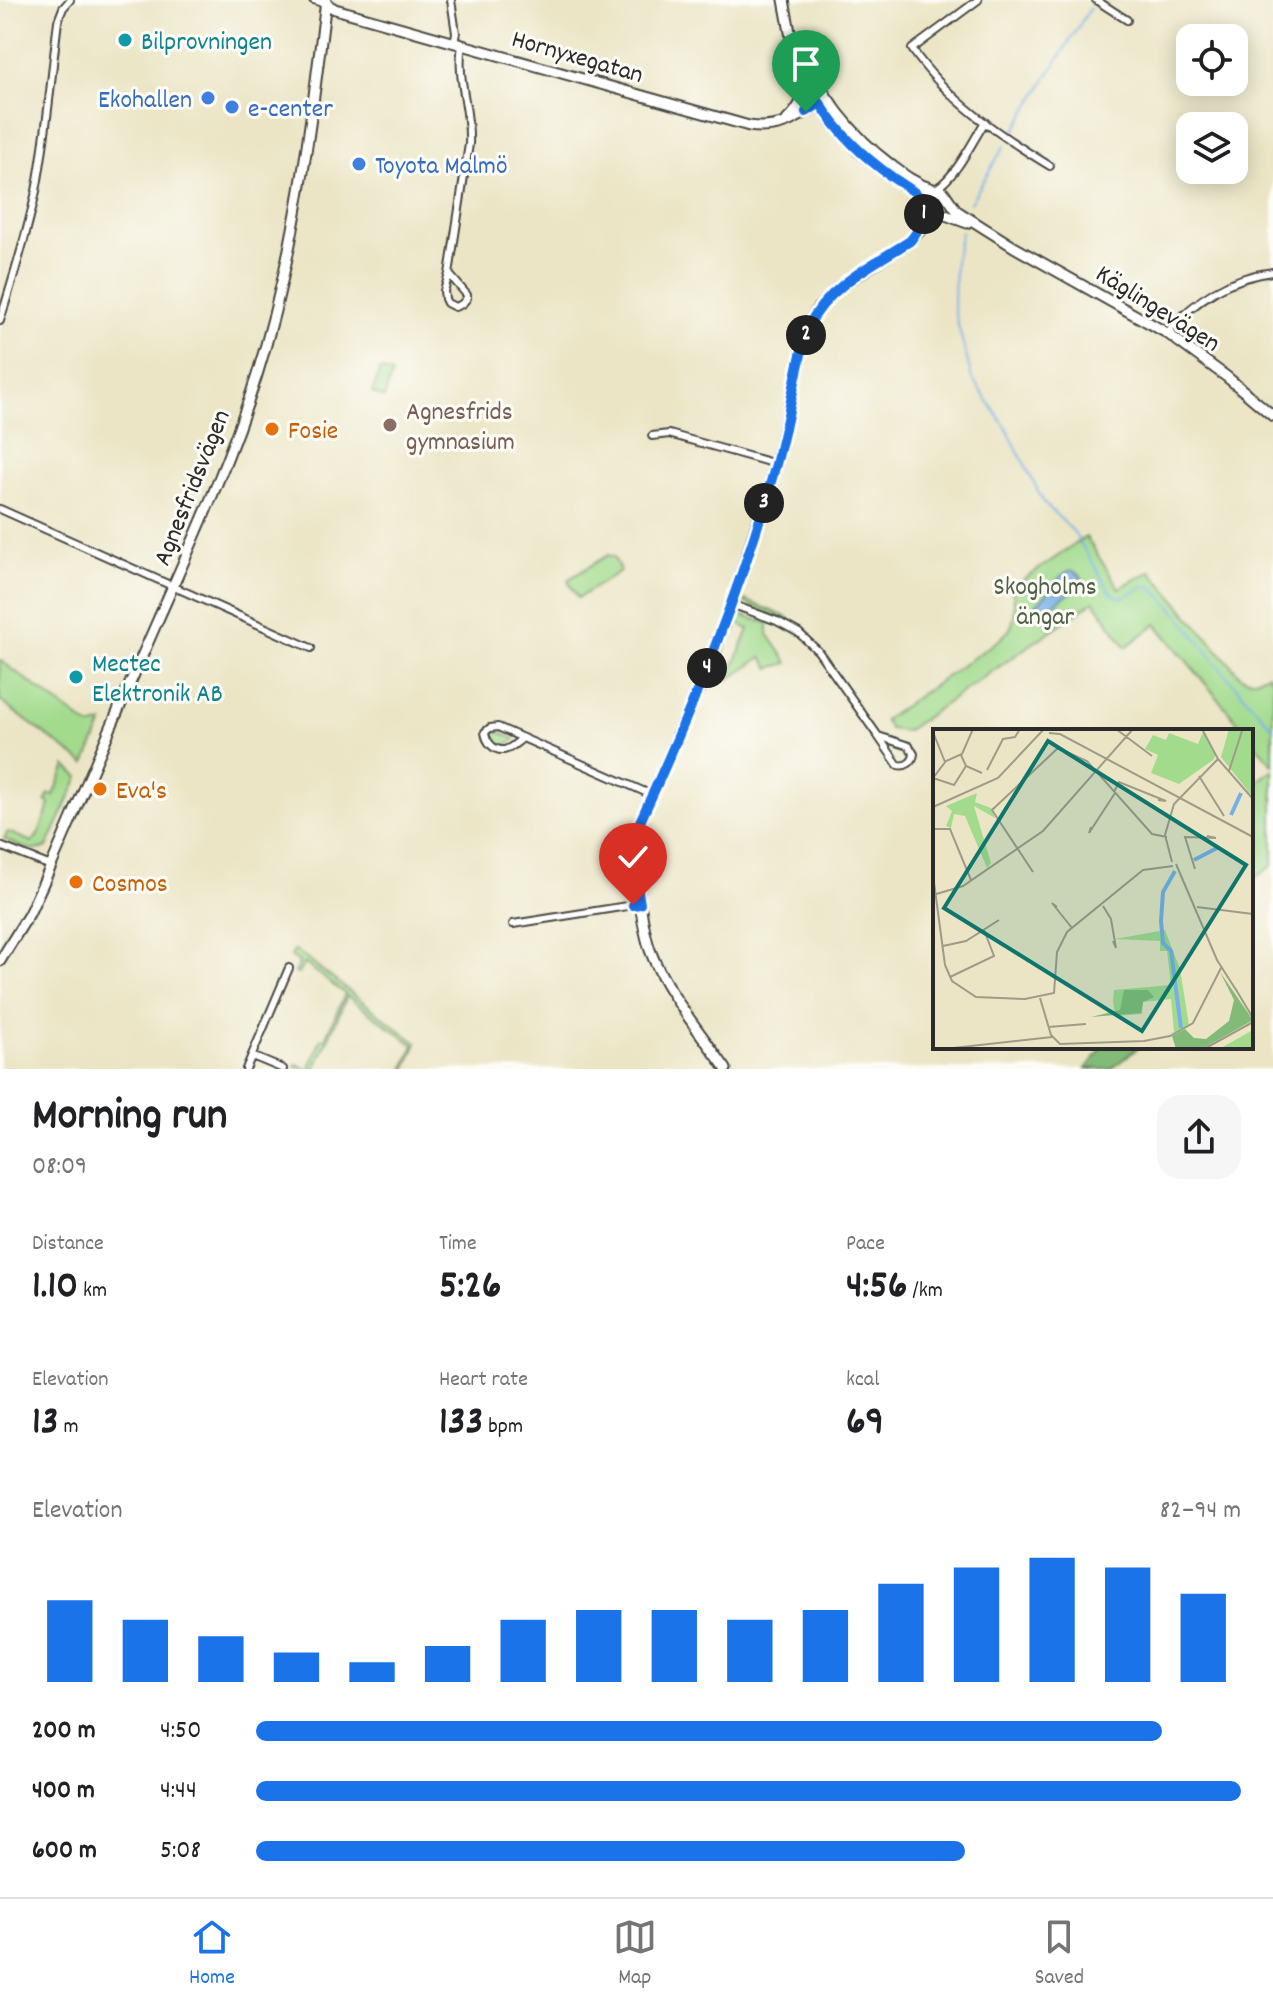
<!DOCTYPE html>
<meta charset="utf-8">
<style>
body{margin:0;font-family:Dekko,sans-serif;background:#f6f6f6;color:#202124;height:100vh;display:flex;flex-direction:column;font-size:30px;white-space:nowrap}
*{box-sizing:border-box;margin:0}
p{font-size:26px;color:#757577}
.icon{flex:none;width:44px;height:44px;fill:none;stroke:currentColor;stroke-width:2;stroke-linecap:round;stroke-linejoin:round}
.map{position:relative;height:1069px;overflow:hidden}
.side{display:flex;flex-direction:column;background:#fff;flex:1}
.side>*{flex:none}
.buttons{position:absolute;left:1176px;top:24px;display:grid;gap:16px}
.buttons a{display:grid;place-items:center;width:72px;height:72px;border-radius:16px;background:#fff;box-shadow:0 4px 20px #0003;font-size:40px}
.pin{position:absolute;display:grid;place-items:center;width:68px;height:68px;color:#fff;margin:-82px -34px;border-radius:50% 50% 50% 0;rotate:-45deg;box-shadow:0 0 8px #0007}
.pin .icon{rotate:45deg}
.km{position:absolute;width:40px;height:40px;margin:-20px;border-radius:50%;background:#222;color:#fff;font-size:22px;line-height:40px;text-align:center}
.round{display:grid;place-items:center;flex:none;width:84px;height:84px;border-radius:24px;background:#f6f6f6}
.headline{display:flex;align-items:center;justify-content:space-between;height:136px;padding:0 32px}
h1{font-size:44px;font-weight:800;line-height:60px}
.metrics{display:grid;grid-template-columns:repeat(3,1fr);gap:12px;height:136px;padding:8px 32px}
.metrics div{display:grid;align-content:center}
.metrics b{font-size:40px;font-weight:800}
.metrics small{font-size:22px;font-weight:400}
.metrics p{font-size:22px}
.chart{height:224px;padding:16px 32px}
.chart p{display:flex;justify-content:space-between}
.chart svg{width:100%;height:144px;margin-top:8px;stroke:#1a73e8;stroke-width:6}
ul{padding:0 32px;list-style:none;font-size:26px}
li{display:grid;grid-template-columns:128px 96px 1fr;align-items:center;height:60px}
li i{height:20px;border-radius:10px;background:#1a73e8}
.dock{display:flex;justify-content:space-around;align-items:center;height:112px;border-top:2px solid #e0e0e0;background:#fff;font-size:22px;color:#757577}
.dock a{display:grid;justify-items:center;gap:4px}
.dock .on{color:#1a73e8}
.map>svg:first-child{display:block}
.green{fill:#a3db8d;stroke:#67835c;stroke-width:2}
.forest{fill:#82bb78;stroke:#567352;stroke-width:2}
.water{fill:#76b0e7;stroke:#506e89;stroke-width:2}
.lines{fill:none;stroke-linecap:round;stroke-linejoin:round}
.stream{stroke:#76b0e7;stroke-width:2}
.street-casing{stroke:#484742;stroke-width:10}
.secondary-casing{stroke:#484742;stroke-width:13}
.street{stroke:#fff;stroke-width:6}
.secondary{stroke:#fff;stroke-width:9}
.route-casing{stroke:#fff;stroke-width:16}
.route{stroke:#1a73e8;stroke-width:10}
.culture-dot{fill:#0f9aa8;stroke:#fdfcf7;stroke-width:3}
.shop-dot{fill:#3f7fe0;stroke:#fdfcf7;stroke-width:3}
.education-dot{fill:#8d6e63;stroke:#fdfcf7;stroke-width:3}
.food-dot{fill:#e8710a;stroke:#fdfcf7;stroke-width:3}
.labels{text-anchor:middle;stroke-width:6;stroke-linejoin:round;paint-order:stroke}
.culture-label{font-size:26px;fill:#0d838f;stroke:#fdfcf7;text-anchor:start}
.street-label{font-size:26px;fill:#2b2b2b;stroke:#fdfcf7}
.shop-label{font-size:26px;fill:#366cbe;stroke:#fdfcf7;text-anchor:start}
.education-label{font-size:26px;fill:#785e54;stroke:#fdfcf7;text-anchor:start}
.food-label{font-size:26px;fill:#c56008;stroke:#fdfcf7;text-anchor:start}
.park-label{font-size:26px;fill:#4f6048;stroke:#fdfcf7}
.inset-river{fill:none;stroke:#76b0e7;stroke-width:4}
.inset-road{fill:none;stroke:#9e9b87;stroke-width:2}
.view{fill:#0f766e;fill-opacity:0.15;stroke:#0f766e;stroke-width:4}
.inset-edge{fill:none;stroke:#2b2b2b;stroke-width:4}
</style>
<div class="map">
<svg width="1273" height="1069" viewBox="0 0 1273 1069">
<rect width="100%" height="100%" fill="#fdfcf7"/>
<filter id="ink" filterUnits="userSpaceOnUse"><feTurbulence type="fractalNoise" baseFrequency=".0125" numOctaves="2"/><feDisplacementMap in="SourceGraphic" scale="16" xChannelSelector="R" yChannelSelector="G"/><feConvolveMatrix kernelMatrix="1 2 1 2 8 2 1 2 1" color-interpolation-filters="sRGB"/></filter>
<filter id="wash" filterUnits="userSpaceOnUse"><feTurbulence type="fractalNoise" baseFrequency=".006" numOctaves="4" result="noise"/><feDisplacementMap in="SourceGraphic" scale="32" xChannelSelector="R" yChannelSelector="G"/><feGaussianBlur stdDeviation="1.8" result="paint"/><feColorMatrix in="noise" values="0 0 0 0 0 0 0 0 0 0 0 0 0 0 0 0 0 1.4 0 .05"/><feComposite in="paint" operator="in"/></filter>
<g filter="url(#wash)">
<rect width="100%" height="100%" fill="#ebe5c5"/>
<path class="green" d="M380 370 392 374 384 398 372 393Z
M1086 537 1119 588 1151 571 1241 677C1251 681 1258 679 1268 674L1273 681V765L1251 739V731H1245L1156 624 1126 647 1094 601 906 731 890 729 884 720 997 641C1002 637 1008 633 1011 627 1016 617 1015 598 1011 588Z
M608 555 614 557 620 571 578 598 568 581 569 579Z
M745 600 786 617 812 635C801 633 792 624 782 619 769 613 756 610 744 602Z
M743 616 768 623V634L788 663 770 668 762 657 728 680 749 629 738 624 735 632 732 631 712 683 709 682 731 623 737 617Z
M0 660 90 727 103 723 85 764 0 701Z
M492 731H498L515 739 507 745H498L489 739Z
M66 766 79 777 47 847C32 855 18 845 4 839L8 832 32 842 38 835 50 804 46 801 49 794 54 795Z
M1273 770V865L1251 881V786Z
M295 950 417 1043 406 1069H404L414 1045 347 996 315 1069 295 1067 296 1064 305 1068H310L321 1039H325L345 994 304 963 298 974 295 973 299 962 291 956Z"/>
<path class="forest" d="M1103 1047H1139L1111 1069H1086Z"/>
<path class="water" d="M1071 570C1079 573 1084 577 1083 585L1062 598 1050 608 1039 607 1036 604C1050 595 1055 576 1071 570Z"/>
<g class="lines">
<path class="stream" d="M1014 131 1090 8
M970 203 1005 145
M961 232 955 261 954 310 972 378 1007 429 1044 503 1073 531 1109 590C1127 609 1131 586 1151 586L1178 614 1225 674 1273 728"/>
</g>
</g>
<g filter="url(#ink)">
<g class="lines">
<g class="street-casing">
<path id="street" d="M313 0 326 4
M451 0 456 33 454 43
M978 0 912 49C946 99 999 135 1050 166
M1096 0 1127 20
M937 188C957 175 972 142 985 122
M449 274 467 295V298L462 304 455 307 447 303 445 299 444 291 449 274 469 144C471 110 456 79 462 45
M0 321C13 278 27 235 36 191 47 134 51 77 58 21L63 8 70 0
M1167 333C1194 300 1230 277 1273 272
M652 436 669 434 776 464
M0 509 311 648
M731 604 777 621 799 633 818 651 878 736 909 746 914 754C913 762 906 767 898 765L878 736
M523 738C518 741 511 749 504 750 493 751 486 741 485 732L490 728 498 727 652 795
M0 846 51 866
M513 924 640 904
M252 1056 283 1069
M246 1069 289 968"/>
</g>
<g class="secondary-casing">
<path id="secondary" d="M784 0 793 48 807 80 827 115 858 151 894 179 918 194 923 200
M326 4 335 9 749 126C782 131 800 116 827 99
M797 44C819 91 848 133 890 164 904 175 916 184 933 189
M787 120C801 107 806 95 803 77
M940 213 967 223
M919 229 924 216 925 196 933 189 943 191 957 211 1014 247 1167 333 1227 377 1273 416
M0 961 29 914 51 866C86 785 121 703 157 622 193 541 230 460 257 375 295 254 311 126 326 0
M726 1069C701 1033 665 991 650 950 644 933 642 915 639 897 634 869 632 851 639 824L703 679 735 593 776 464 805 339 812 318 818 308 838 288 910 241 938 213"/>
</g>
<use href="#street" class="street"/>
<use href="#secondary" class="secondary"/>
</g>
</g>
<g class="lines" filter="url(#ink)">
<g class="route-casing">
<path id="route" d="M633 905 640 904C635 874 631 853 639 824 693 707 742 588 776 464 789 419 795 373 808 327 828 286 872 265 910 241 921 228 924 218 923 200 914 190 903 185 892 177 863 156 839 134 820 103L806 112"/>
</g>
<use href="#route" class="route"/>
</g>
<g class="culture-dot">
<circle cx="125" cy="40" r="8"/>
<circle cx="76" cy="677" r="8"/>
</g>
<g class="shop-dot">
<circle cx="208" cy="98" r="8"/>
<circle cx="232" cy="107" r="8"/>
<circle cx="359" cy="164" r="8"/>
</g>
<circle class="education-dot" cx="390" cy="425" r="8"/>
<g class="food-dot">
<circle cx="272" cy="429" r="8"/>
<circle cx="100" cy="789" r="8"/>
<circle cx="76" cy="882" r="8"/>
</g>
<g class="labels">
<g class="culture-label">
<text x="141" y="49">Bilprovningen</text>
<text x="92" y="671">Mectec<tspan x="92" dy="30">Elektronik AB</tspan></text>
</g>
<g class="street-label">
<text transform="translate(578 55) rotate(16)" y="9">Hornyxegatan</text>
<text transform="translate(1159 307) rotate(32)" y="9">Käglingevägen</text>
<text transform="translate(190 487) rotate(-68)" y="9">Agnesfridsvägen</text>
</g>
<g class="shop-label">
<text x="192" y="107" text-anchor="end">Ekohallen</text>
<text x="248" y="116">e-center</text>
<text x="375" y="173">Toyota Malmö</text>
</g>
<g class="education-label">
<text x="406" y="419">Agnesfrids<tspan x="406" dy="30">gymnasium</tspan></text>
</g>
<g class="food-label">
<text x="288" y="438">Fosie</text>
<text x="116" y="798">Eva's</text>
<text x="92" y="891">Cosmos</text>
</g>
<g class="park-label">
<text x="1045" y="594">Skogholms<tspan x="1045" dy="30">ängar</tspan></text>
</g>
</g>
<g transform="translate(933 729)">
<rect width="320" height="320" fill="#ebe5c5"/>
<path d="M296 0 320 2V68L288 28ZM270 3 283 26 280 31 246 55 218 44 225 26 212 20 220 6 233 11 236 4 265 15ZM44 64 42 73 58 79 62 89 41 77 58 134 54 139 32 87 21 85 18 99 13 97 19 82 13 77ZM232 201 247 240 256 296 243 303 231 306 241 303 238 270 210 273 209 285 182 287 180 271 181 261 238 256 234 222H227V212L182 210ZM320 301V320H286Z" fill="#a3db8d"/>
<path d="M287 243 320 291 269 320H243L239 307 252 300 261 309 273 310 296 292 301 271ZM191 261H215L221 268 210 273 208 284 158 288 187 281Z" fill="#82bb78"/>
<path class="inset-river" d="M298 86 308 64M261 131 284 119M242 142 230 163 228 192 230 214 238 222 248 299"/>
<path class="inset-road" d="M183 0 219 27M0 3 12 33M116 4 127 5 320 108M28 26 33 37 49 44M285 30 320 70M33 37 21 56 0 49 13 32 29 25 40 0M54 41 70 10 82 8 87 0M296 42 309 2M266 47 291 87M181 63 186 53 233 72 225 71M0 78 65 49 111 0M158 98 156 104 182 64M0 100H17L38 151M239 133 232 106 241 75 285 30 269 0M243 135 284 231 305 264M262 140 252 108 283 109 274 107M100 143 59 81 125 19 154 32 219 105 234 108M0 146 12 236 19 252 43 268 92 270 121 264 124 223 134 203 210 141 240 137M0 166 30 157 110 102 200 0M170 177 178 190 183 219 180 212M124 178 119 174 139 199M264 178 320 185M10 217 33 212 66 191M17 248 61 227 51 201M302 259 320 289M107 269 118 306 127 315 211 312 237 307 260 294 289 237M0 286V314M115 298 153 295M11 320 119 308M271 320 320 293"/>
<path class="view" d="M115 12 313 136 209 302 11 179Z"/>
<rect width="320" height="320" class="inset-edge"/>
</g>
</svg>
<div class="buttons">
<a><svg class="icon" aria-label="locate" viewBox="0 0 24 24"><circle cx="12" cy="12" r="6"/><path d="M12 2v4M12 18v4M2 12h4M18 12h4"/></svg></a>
<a><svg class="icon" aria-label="layers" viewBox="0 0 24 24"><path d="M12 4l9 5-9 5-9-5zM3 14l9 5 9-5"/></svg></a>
</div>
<div class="pin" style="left:806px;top:112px;background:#1e9e55"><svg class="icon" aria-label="arrive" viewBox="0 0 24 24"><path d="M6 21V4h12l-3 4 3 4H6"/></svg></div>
<div class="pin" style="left:633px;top:905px;background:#d93025"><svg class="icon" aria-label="check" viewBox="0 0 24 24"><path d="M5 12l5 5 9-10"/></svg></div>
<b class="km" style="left:924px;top:214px">1</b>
<b class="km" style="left:806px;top:335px">2</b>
<b class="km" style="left:764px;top:503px">3</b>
<b class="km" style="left:707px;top:668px">4</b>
</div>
<section class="side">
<div class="headline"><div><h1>Morning run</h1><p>08:09</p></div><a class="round"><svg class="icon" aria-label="share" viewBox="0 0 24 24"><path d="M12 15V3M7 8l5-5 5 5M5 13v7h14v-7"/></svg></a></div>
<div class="metrics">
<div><p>Distance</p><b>1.10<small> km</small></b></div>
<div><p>Time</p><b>5:26</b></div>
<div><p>Pace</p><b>4:56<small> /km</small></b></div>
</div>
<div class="metrics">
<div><p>Elevation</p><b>13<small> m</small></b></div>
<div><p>Heart rate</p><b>133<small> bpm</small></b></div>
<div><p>kcal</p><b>69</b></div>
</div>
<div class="chart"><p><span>Elevation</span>82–94 m</p>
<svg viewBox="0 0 160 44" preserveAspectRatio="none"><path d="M5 44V19M15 44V25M25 44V30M35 44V35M45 44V38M55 44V33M65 44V25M75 44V22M85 44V22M95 44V25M105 44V22M115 44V14M125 44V9M135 44V6M145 44V9M155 44V17"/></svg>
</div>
<ul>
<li><b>200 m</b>4:50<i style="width:92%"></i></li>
<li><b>400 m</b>4:44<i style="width:100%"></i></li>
<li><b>600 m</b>5:08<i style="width:72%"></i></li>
</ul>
</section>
<nav class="dock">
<a class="on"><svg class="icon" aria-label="home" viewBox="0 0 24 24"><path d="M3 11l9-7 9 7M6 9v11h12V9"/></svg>Home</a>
<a><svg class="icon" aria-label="map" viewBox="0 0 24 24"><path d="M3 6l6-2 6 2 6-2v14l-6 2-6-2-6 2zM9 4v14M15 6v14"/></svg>Map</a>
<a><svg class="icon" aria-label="saved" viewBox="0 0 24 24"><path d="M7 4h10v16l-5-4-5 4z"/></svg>Saved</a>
</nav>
